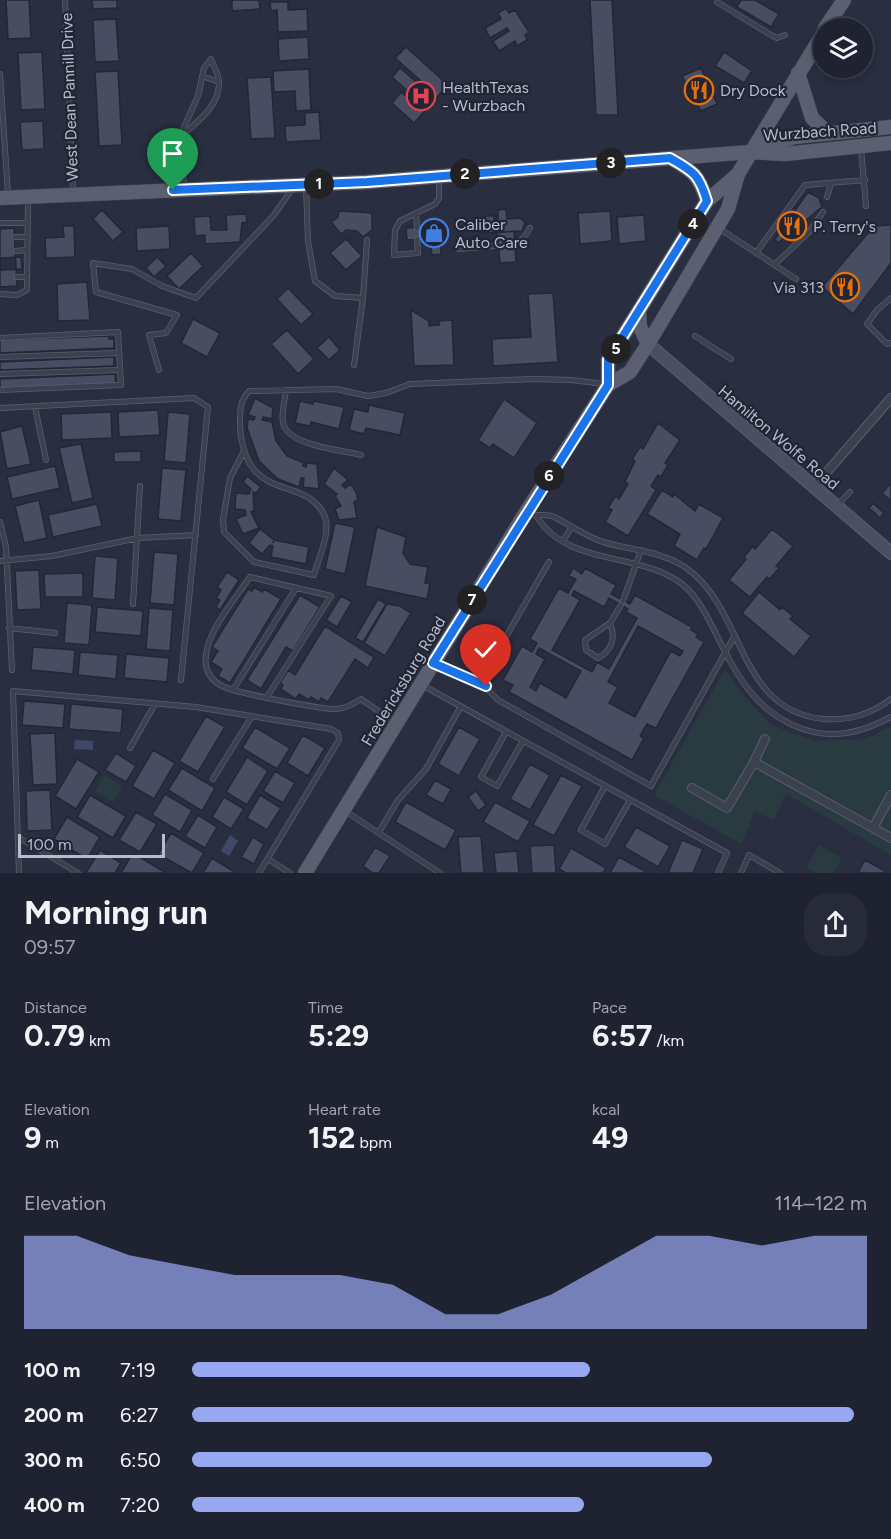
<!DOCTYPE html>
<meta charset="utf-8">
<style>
body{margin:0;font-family:Figtree,sans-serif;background:#272a38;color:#f1f3f6;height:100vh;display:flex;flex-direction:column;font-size:22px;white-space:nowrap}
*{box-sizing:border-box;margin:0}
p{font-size:20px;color:#a1a4ab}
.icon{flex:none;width:33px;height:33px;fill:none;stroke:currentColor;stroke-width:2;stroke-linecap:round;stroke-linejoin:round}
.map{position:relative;height:873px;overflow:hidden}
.drawer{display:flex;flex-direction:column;background:#1f2230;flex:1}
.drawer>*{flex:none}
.controls{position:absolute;left:813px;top:18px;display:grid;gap:12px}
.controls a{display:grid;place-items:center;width:60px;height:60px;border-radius:50%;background:#1f2230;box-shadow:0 3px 9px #0003,0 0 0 2px #3c3f4c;font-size:30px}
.scale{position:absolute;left:18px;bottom:15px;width:147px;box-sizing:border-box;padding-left:6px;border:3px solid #b9bcca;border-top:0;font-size:16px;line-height:21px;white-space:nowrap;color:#b9bcca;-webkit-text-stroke:4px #212535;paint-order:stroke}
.pin{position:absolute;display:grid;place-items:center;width:51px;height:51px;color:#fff;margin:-62px -26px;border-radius:50% 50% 50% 0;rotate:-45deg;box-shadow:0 0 6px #0007}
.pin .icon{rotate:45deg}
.km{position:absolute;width:30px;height:30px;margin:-15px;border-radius:50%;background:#222;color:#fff;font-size:16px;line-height:30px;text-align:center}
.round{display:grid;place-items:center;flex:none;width:63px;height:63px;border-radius:24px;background:#272a38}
.summary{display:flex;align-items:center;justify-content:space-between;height:102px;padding:0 24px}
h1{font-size:33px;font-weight:700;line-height:45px}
.stats{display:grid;grid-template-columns:repeat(3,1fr);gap:9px;height:102px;padding:6px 24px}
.stats div{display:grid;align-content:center}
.stats b{font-size:30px;font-weight:700}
.stats small{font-size:16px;font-weight:400}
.stats p{font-size:16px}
.chart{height:168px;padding:12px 24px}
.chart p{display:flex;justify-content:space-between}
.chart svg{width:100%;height:108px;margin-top:6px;fill:#98a8f0;opacity:.7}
ul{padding:0 24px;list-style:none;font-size:20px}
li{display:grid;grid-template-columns:96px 72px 1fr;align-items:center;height:45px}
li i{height:15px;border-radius:8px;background:#98a8f0}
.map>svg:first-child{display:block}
.green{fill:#2a3a41}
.water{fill:#404868}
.building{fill:#484d62;stroke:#232737;stroke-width:1.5;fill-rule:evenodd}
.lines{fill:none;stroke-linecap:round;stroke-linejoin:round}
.lane-casing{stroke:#5a5e6d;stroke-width:6}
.street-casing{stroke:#5a5e6d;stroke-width:10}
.secondary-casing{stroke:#5a5e6d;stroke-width:14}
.primary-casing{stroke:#464959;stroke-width:15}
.lane{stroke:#3c4150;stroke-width:4.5}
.street{stroke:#3c4150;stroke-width:8}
.secondary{stroke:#4b4f63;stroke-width:12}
.primary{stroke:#5b5f70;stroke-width:14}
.route-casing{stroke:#fff;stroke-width:12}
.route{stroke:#1a73e8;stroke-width:8}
.labels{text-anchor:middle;stroke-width:4.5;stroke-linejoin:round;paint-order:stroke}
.poi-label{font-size:16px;fill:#b9bcca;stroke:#212535;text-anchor:start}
.street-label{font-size:16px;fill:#b9bcca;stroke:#212535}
</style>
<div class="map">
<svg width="891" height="873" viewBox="0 0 891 873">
<rect width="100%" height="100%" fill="#292e40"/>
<path class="green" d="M725 669 745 697 773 726 815 741 866 739 891 726V855L786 794 774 820 755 812 741 844 654 795Z
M104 775 123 786 113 802 95 791Z
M819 845 842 858 834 873H815L806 868Z"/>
<path class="water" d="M75 740 93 741V750L74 749Z
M230 835 238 841 229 856 221 851Z"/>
<path class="building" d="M6 0H29L31 38 8 39Z
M92 0H117V8L93 9Z
M232 0H259L260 9 232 11Z
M590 0H612L618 115H596Z
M741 0H755L779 14 771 27 737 7Z
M270 2H288V10L307 9 308 31 278 32 277 10 271 11Z
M506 8 509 13 515 10 529 32 525 35 527 40 517 46 515 41 499 51 493 41 509 31 507 28 490 38 485 28 501 19 498 13Z
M116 19 119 61 95 62 93 20Z
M308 37 309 59 279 61 278 39Z
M406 47 448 85 414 123 392 103 401 92 417 106 420 102 392 77 400 68 429 93 431 90 395 58Z
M42 52 45 109 21 110 18 53Z
M724 52 752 71 744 83 715 66Z
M701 68 717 104 701 111 682 76Z
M309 69 311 110 296 111 295 91 274 92 273 71Z
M118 71 122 145 99 146 95 72Z
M271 77 275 138 251 139 247 78Z
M319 112 321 140 286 142 285 126 305 125V113Z
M43 121 44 149 22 150 20 122Z
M808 192 819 198 822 207 778 243 775 239Z
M506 209 507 219 520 218 525 222 522 231 486 233 485 216H494V220H498V210Z
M102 210 123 232 113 241 93 219Z
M339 211 372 213V230L363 237 357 231 346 230 341 234 331 222 338 217Z
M610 211 612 241 580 244 578 213Z
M246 214 247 222 242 223 240 242 205 244V235L195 236 194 217 210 216 211 230H227L226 215Z
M644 215 646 241 619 244 617 217Z
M891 225V263L853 314 822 287 874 226Z
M63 226H74L75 257 46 258 45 238 64 237Z
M169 226 170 249 137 251 136 228Z
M439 226 441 254 432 255 430 239 407 240 406 228Z
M14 228 17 286 0 287V229Z
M514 231 516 262 500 263 497 233Z
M346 239 362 256 346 270 330 253Z
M191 253 203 266 179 289 167 276Z
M21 257 22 269 0 270V258Z
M157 257 166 266 154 277 146 268Z
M87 282 90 320 58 321 57 284Z
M288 288 313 314 301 325 277 299Z
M553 293 558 362 493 366 492 339 531 337 528 294Z
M411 310 429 321V326L439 325V321L452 320 454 365 414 366Z
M193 319 220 333 207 357 181 343Z
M287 330 314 359 298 374 271 344Z
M109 336V339H114V348L0 353V340Z
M329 337 340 350 329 360 317 348Z
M114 357V366L0 370V362Z
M115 374 116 384 0 388V379Z
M255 398 273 408 272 419 263 417 262 420 272 422 276 441 287 456 304 463 303 466 306 467 307 463 317 464 319 489 303 487 304 478H301L299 487 278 479 259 461 247 428 248 419 254 420 255 417 248 415Z
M504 399 537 423 514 458 493 444 490 448 478 440Z
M300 401 313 404 314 401 344 407 339 429 311 422 310 426 295 423Z
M369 405 405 413 400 435 366 428 364 434 349 430 354 409 368 412Z
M158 410 160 435 119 437 118 412Z
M111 412 112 438 62 440 61 414Z
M168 412 190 414 186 463 164 461Z
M658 423 680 440 665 463 668 465 661 477 658 475 651 486 656 490 628 536 605 522 612 510 608 508 615 496 619 499 628 484 625 482 635 461 632 459 640 447 643 449Z
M22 426 31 464 7 469 0 432Z
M81 444 93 498 72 503 59 448Z
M141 451V462H114V452Z
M55 466 60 488 12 499 7 477Z
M162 468 186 470 181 521 158 519Z
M334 468 348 480 342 485 345 488 351 484 356 492 358 500 354 502 357 518 339 520 335 509 341 506 335 496 337 494 324 484Z
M247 476 261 487 256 493 253 492 254 511 251 512 259 528 243 534 236 519 246 515 245 510 235 509 236 493 249 494 251 489 243 482Z
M890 484 891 485V501L882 493Z
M662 490 673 497 674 494 695 511 699 504 723 518 706 549 704 548 697 560 674 546 680 534 647 514Z
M39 500 47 538 24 543 15 506Z
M873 503 884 513 880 518 869 508Z
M97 504 102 526 53 537 48 515Z
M335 523 355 527 345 574 325 569Z
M377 527 406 537 403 553 410 564 428 567 425 583 430 584 427 599 365 586Z
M260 529 274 540 273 543 274 540 309 547 306 564 271 557 273 546 270 545 262 554 249 543Z
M772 529 793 546 776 566 779 568 770 579 767 577 750 597 729 580 746 559 744 557 753 546 755 549Z
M154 552 178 554 174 605 150 603Z
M95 556 118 558 115 600 92 598Z
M573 568 582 574 585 568 616 585 611 594 630 604 635 595 692 627 691 630 698 634 696 637 704 642 656 728 647 724 640 736 644 738 632 760 509 692 513 685 503 680 522 646 532 652 537 643 530 639 559 588 568 593 576 579 569 576ZM574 591 604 607 609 598 628 609 626 612 637 618 609 669 597 662 592 672 552 650 580 600 572 595ZM638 626 683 651 680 656 671 651 635 717 609 703 618 687 608 682ZM539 648 581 671 566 698 540 683 536 691 530 687 545 659 536 654Z
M39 570 41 609 17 610 15 571Z
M227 572 239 580 220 610 216 607 220 600 216 598 221 590 217 587Z
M83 573V597H45L44 574Z
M254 587 262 592 264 589 281 599 230 683 218 676 222 669 211 662 218 651 212 647 248 589 252 591Z
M759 592 780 610 782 607 793 616 790 619 811 636 794 657 742 613Z
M300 595 320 607 293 651 286 647 261 689 247 680Z
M341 596 352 602 337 627 326 620Z
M378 599 386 604 363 642 355 638Z
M67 603 92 605 89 645 64 643Z
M387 604 400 606 411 613 385 656 364 643Z
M97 607 143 611 141 636 95 632Z
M149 608 173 610 170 651 146 649Z
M325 626 374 657 368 668 355 659 328 702 321 698 319 702 311 697 309 700 299 694 296 699 281 689 283 685 280 683 288 670 295 675Z
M33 647 75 650 73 674 31 670Z
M80 652 118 655 116 679 78 675Z
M126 654 169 658 167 682 124 678Z
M24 701 65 704 63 728 22 725Z
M71 704 123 709 121 733 69 729Z
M206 716 225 727 198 772 179 761Z
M255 727 290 748 277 769 242 748Z
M459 727 480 739 459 776 438 764Z
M55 733 57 784 33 785 30 734Z
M303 735 325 748 308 776 287 763Z
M153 750 175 763 154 799 132 786Z
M116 753 136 766 126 782 105 770Z
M247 757 268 771 247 805 226 792Z
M77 759 99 772 76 809 55 796Z
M530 764 550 775 530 810 510 799Z
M182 768 215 788 202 811 168 790Z
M275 771 295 783 283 803 263 791Z
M561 775 582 786 554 836 533 825Z
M435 780 451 789 443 804 426 795Z
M50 790 52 830 27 831 26 791Z
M476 791 486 805 478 811 468 797Z
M165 794 192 810 180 832 152 815Z
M90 795 126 816 113 838 77 817Z
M260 795 281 808 267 830 247 818Z
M224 797 244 809 231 829 212 817Z
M406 802 456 830 445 850 395 822Z
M495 802 530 821 518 842 483 822Z
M136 812 157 824 140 852 119 840Z
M198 815 217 827 205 848 185 836Z
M67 817 100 837 87 859 54 839Z
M636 827 670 846 658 867 624 847Z
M171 833 204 853 192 873 158 854Z
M481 836 484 873H461L458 837Z
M253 837 264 844 254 864 241 857Z
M682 840 703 849 693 873H668Z
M554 845 556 873H532L530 846Z
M375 847 390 856 379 873H373L363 866Z
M571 848 606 868 603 873H566L559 869Z
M100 850 121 863 115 873H86Z
M517 851 519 873H496L494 853Z
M133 853 166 873H121Z
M619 857 648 873H610Z
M212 858 236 873H203Z
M865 860 885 871 884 873H858Z"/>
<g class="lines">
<g class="lane-casing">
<path id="lane" d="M65 0 73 192
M717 2 771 35 777 38 785 35
M0 74 8 194
M202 76 219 82
M184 134C199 120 220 105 219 82 219 75 213 65 211 59
M177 146 182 156 184 189
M861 149 866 206
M306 187 308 241 315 281 335 296 363 298 354 365
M173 188 171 156 198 96 204 68 211 59
M827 197 831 183
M416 214 417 228
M0 223H26
M720 229 796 279
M15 237H26
M417 239 418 253 394 255 395 230 400 221 435 204 439 198V179
M459 249 516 244 525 236 530 228
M16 251 26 250
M756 253 805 185 865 180
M774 265 809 232 823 212
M17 277H27
M0 294 17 295 27 290 28 199
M363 298 367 240
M891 298 877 310 867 324 887 344 891 343
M695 336 731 359
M0 338 118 332 121 385 0 390
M0 357 119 353
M159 370 149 335 166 333 177 315 96 292 93 263 132 269 162 286 196 298 274 215 292 189
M0 374 120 370
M286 390C285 400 281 413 283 423 288 446 342 450 361 455
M35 407 46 460
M0 408 194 398 208 407 181 680
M243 453 230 478 223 520 224 532 254 562 314 575C318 559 331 533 325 517 307 473 245 507 240 426 240 413 239 402 249 391L336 389 368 396 386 393 410 384 533 379 572 380 604 384
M837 505 850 492
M528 513C537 517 547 513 554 517 571 525 585 536 603 542 630 550 661 551 685 567 746 609 736 710 823 719 849 721 870 715 891 699
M537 517C568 566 635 552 678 581 694 592 702 607 711 624 733 667 751 710 800 728 832 740 861 733 891 717
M0 522 6 547 12 670
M563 541 571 528
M0 561 52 556 138 538 196 535
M623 601 641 550
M133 604 140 486
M610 623C616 637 612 651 598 658L586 650 585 640 610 623 621 605
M9 628 55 633
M434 663 459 676 480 682 498 700 651 786 735 635
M480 682 549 562
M422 685 727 853 718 873
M233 690 296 588
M267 697 331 596 250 577C235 599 201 638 206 666 208 675 214 682 222 686 235 693 320 709 335 709 345 709 353 704 361 699L394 722
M506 732 481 777 497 786 523 741
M130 748 155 704
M213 779 252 716
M605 786 581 830 605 844 630 800
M345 811 440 873
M379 832 398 800 426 769 461 706
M18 837 78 873
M268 859 290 873
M19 873 13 691 196 707 331 729 338 733 339 740 259 873
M741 873 749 855 780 873"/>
</g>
<g class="street-casing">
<path id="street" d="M813 488 891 398
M754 762 765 739
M692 788 727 808 754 762 873 828
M891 795 873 828 891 838"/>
</g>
<g class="secondary-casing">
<path id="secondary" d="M648 344 891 553"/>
</g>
<g class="primary-casing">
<path id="primary" d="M825 28 844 0
M798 73 812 118 828 133
M758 149 794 137 891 127
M670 158C693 171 699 175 707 201
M0 198 367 182 750 152 785 154 891 143
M639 311 640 327 648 344
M608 385V360L707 201 738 174
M305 873 526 512 608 385 630 372 648 344 728 209 738 174 824 32"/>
</g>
<use href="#lane" class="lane"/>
<use href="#street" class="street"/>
<use href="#secondary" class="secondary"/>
<use href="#primary" class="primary"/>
</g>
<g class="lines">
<g class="route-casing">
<path id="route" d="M173 190 367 182 670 158C693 171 699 174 707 201L608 360V385L433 663 486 686"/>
</g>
<use href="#route" class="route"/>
</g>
<defs>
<g id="restaurant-ring" transform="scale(1.5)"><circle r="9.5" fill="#212535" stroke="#e8710a" stroke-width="1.5"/><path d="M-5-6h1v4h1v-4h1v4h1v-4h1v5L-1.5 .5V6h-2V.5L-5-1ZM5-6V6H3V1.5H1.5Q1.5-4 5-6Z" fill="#e8710a"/></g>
<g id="hospital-ring" transform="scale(1.5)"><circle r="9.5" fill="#212535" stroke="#e0444e" stroke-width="1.5"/><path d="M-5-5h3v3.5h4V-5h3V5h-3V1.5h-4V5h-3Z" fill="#e0444e"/></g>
<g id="shop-ring" transform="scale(1.5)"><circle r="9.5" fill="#212535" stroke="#3f7fe0" stroke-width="1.5"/><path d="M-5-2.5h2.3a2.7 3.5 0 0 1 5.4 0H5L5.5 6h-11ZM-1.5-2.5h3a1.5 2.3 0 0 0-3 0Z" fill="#3f7fe0"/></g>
</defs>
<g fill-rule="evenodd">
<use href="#restaurant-ring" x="699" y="90"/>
<use href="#hospital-ring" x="421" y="96"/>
<use href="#restaurant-ring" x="792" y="226"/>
<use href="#shop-ring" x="434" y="233"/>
<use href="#restaurant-ring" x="845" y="287"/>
</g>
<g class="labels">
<g class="poi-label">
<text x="442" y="93">HealthTexas<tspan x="442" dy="18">- Wurzbach</tspan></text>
<text x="720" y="96">Dry Dock</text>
<text x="455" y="230">Caliber<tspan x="455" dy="18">Auto Care</tspan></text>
<text x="813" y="232">P. Terry's</text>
<text x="824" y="293" text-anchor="end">Via 313</text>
</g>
<g class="street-label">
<text transform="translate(69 97) rotate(-92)" y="6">West Dean Pannill Drive</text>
<text transform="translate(820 131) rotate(-4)" y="6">Wurzbach Road</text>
<text transform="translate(779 437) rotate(40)" y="6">Hamilton Wolfe Road</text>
<text transform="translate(403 681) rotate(-59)" y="6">Fredericksburg Road</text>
</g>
</g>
</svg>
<div class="controls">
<a><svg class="icon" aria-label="layers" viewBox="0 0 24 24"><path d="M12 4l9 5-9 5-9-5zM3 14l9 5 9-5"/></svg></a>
</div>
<div class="scale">100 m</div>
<div class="pin" style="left:173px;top:190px;background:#1e9e55"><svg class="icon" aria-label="arrive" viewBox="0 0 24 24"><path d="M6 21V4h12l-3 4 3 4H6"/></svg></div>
<div class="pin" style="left:486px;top:686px;background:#d93025"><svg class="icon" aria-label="check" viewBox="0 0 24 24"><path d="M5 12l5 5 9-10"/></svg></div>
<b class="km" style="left:319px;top:184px">1</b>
<b class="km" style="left:465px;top:174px">2</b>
<b class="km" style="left:611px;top:163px">3</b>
<b class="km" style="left:693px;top:224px">4</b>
<b class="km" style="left:616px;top:349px">5</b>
<b class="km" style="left:549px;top:476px">6</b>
<b class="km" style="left:472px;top:600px">7</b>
</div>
<section class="drawer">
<div class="summary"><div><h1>Morning run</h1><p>09:57</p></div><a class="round"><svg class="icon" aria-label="share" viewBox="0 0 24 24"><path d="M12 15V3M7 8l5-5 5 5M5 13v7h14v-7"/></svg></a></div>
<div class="stats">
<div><p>Distance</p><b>0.79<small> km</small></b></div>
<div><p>Time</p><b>5:29</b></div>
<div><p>Pace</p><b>6:57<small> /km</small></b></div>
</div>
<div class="stats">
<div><p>Elevation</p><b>9<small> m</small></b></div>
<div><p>Heart rate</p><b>152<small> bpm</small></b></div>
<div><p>kcal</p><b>49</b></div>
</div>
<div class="chart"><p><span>Elevation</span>114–122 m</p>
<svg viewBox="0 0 160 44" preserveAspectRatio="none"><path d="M0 44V6L10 6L20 14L30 18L40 22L50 22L60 22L70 26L80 38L90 38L100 30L110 18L120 6L130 6L140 10L150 6L160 6V44z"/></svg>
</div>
<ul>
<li><b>100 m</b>7:19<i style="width:59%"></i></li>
<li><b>200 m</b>6:27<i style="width:98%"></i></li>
<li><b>300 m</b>6:50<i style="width:77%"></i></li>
<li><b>400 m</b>7:20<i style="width:58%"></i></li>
</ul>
</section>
